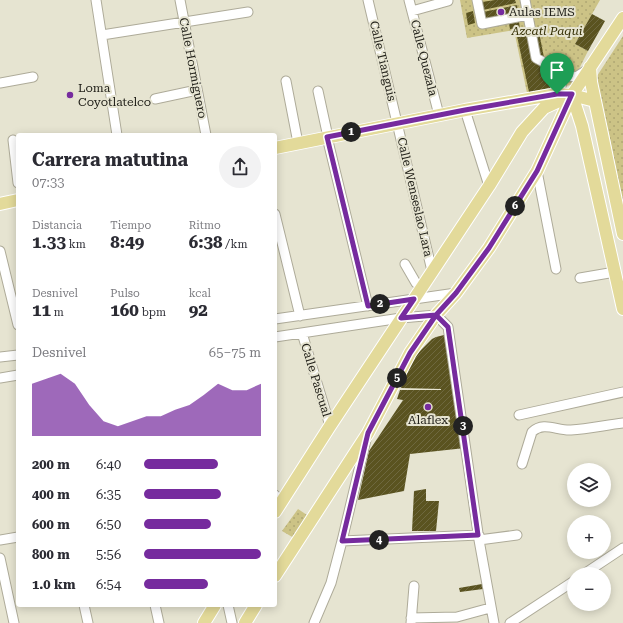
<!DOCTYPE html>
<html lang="es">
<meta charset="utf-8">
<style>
body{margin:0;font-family:"Roboto Serif",serif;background:#f2f2f3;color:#2b2b33;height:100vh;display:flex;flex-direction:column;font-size:15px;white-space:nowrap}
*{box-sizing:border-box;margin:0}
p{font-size:13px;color:#7c7c81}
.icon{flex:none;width:22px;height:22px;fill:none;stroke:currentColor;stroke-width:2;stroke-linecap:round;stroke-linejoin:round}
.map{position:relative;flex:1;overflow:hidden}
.details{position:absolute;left:16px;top:133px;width:261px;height:474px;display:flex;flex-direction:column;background:#fff;border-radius:4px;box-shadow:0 2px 10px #0003}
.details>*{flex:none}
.tools{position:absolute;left:567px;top:463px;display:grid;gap:8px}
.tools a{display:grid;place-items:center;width:44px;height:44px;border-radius:50%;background:#fff;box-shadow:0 2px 10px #0003;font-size:20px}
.pin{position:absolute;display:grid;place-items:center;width:34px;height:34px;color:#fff;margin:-41px -17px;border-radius:50% 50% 50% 0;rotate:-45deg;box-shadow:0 0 4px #0007}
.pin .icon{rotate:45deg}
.km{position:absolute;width:20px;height:20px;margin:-10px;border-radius:50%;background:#222;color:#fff;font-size:11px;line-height:20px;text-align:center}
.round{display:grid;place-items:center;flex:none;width:42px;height:42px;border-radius:21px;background:#f2f2f3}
.summary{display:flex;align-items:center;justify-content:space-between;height:68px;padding:0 16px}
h1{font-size:18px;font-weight:700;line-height:30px}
.metrics{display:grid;grid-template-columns:repeat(3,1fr);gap:6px;height:68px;padding:4px 16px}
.metrics div{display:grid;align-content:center}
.metrics b{font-size:17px;font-weight:700}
.metrics small{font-size:11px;font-weight:400}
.metrics p{font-size:11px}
.chart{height:112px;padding:8px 16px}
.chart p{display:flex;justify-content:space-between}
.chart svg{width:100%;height:72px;margin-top:4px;fill:#762b9e;opacity:.7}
ul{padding:0 16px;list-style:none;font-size:13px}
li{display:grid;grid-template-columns:64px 48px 1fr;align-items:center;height:30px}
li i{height:10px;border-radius:5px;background:#762b9e}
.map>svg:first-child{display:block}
.park{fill:url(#park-dots)}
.building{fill:url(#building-hatch)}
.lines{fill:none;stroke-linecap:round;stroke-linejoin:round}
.minor-casing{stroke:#aeab99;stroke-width:11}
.major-casing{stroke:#fff;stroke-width:14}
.minor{stroke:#fff;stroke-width:9}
.major{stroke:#e3da9a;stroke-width:12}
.route-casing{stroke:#fff;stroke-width:8}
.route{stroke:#762b9e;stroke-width:5}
.poi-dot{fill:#762b9e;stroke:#e6e4d1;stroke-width:1.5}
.labels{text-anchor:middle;stroke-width:4;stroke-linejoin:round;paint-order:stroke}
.poi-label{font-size:12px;fill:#23221b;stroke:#e6e4d1;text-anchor:start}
.park-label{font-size:12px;font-style:italic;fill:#363005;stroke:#e6e4d1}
.street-label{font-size:12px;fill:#23221b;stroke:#e6e4d1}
</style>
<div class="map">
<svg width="623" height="623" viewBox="0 0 623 623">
<defs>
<pattern id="park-dots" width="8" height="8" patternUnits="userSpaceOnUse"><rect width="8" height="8" fill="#ccc386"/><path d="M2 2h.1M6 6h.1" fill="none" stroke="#afa773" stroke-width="1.8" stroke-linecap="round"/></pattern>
<pattern id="building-hatch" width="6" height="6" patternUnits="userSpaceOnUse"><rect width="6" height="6" fill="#5a5320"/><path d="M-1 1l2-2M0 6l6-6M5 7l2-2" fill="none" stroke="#6e683f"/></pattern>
</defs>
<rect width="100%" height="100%" fill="#e6e4d1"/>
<path class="park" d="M460 0H600L575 44 588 51 571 85 527 93 514 30 467 38Z
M623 36V206L609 134 597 88V76Z
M298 509 310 517 294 538 282 531Z"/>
<path class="building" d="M495 0H515L516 3 483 10 482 2Z
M517 5 518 13 485 19 483 12Z
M473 11 475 23 468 25 466 13Z
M592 14 605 21 588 51 575 44Z
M519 22 521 36 539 32 550 88 529 92 517 36 515 29H510L509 24Z
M448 334 465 448 410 454 404 491 358 500 369 451 403 400 397 399 400 390H441V389L401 388 413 358 432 339 436 337Z
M426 489V501H439L436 531H412L414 491Z
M482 584 483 589 460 592 459 588Z"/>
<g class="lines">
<g class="minor-casing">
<path id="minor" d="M96 0 117 135
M180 0 206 135
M368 0 432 271
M409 0 439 115
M477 0 482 24 528 15
M525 0 536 58 569 76 576 77 587 70
M412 11 448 1
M102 35 248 12
M549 71C560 77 566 83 557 94
M286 81 298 143
M0 83 33 77
M318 91 328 137
M155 99 197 90
M465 110 489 186
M327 137 368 306
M13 140 18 183
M537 171 556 269
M275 214 300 316
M0 251 18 325
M405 264 416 283 422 287
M580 278 615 272
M275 319 456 293
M302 333 330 426
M275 337 401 318 436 315 448 327 479 540 494 623
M0 357 18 355
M0 378 18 375
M519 415 623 392
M522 464 532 432C544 421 557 431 571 430 588 429 606 425 623 423
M275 495 281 503
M0 540 18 537
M479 540 517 535
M342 541 479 535
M0 558 14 623
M584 574 623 548
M84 605 88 623
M155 605 159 623
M228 605 232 623
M411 618 457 617 490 608
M314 623 331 583 342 541 366 440
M411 623 414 586
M510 623 574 581"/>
</g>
<g class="major-casing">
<path id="major" d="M590 67 591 82 623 234
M572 95 582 126 623 309
M275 148 465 110 557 94 572 95 595 101
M0 204 18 200
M275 512 330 426 489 186 522 132 544 108 572 95
M275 576 368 433 410 353 436 315 456 293 489 248 537 171 572 95 623 18
M204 623 215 605
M245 623 256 605"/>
</g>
<use href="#minor" class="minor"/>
<use href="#major" class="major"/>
</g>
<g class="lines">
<g class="route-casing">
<path id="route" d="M557 94 465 110 327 137 368 306 414 299 401 318 436 315 448 327 478 535 342 541 368 433 410 353 436 315 456 293 489 248 537 171 572 94H557"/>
</g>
<use href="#route" class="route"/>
</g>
<g class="poi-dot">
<circle cx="501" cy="12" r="4"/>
<circle cx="70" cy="95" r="4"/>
<circle cx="428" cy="407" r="4"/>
</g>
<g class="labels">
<g class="poi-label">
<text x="509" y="16">Aulas IEMS</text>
<text x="78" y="92">Loma<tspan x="78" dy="14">Coyotlatelco</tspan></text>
<text x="428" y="424" text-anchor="middle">Alaflex</text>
</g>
<g class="park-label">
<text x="547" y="35">Azcatl Paqui</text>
</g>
<g class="street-label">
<text transform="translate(424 58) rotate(76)" y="4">Calle Quezala</text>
<text transform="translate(383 61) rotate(77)" y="4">Calle Tianguis</text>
<text transform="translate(193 68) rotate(79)" y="4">Calle Hormiguero</text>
<text transform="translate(415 197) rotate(77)" y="4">Calle Wenseslao Lara</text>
<text transform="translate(316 380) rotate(73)" y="4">Calle Pascual</text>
</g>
</g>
</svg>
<div class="tools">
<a><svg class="icon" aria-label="layers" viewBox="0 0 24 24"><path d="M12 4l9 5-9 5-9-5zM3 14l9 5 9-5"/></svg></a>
<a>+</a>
<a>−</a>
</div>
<div class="pin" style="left:557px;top:94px;background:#1e9e55"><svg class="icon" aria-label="arrive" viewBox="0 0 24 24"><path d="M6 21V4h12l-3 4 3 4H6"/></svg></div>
<b class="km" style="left:351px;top:132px">1</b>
<b class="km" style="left:380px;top:304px">2</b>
<b class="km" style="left:463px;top:426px">3</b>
<b class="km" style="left:379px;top:540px">4</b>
<b class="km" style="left:397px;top:378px">5</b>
<b class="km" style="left:515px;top:206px">6</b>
<section class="details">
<div class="summary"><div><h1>Carrera matutina</h1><p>07:33</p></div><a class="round"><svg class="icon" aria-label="share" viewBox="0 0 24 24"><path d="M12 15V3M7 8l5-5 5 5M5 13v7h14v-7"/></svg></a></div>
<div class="metrics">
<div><p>Distancia</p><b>1.33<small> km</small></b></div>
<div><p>Tiempo</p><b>8:49</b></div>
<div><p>Ritmo</p><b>6:38<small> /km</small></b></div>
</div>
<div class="metrics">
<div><p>Desnivel</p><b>11<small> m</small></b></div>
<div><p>Pulso</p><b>160<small> bpm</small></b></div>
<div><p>kcal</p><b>92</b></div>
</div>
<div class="chart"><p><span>Desnivel</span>65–75 m</p>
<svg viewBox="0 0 160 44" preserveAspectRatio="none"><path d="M0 44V12L10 9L20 6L30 12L40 25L50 35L60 38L70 35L80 32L90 32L100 28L110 25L120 19L130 12L140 16L150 16L160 12V44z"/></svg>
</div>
<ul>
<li><b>200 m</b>6:40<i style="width:63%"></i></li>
<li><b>400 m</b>6:35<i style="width:66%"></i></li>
<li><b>600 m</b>6:50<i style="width:57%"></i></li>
<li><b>800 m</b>5:56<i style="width:100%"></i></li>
<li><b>1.0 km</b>6:54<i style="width:55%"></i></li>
</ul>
</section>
</div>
